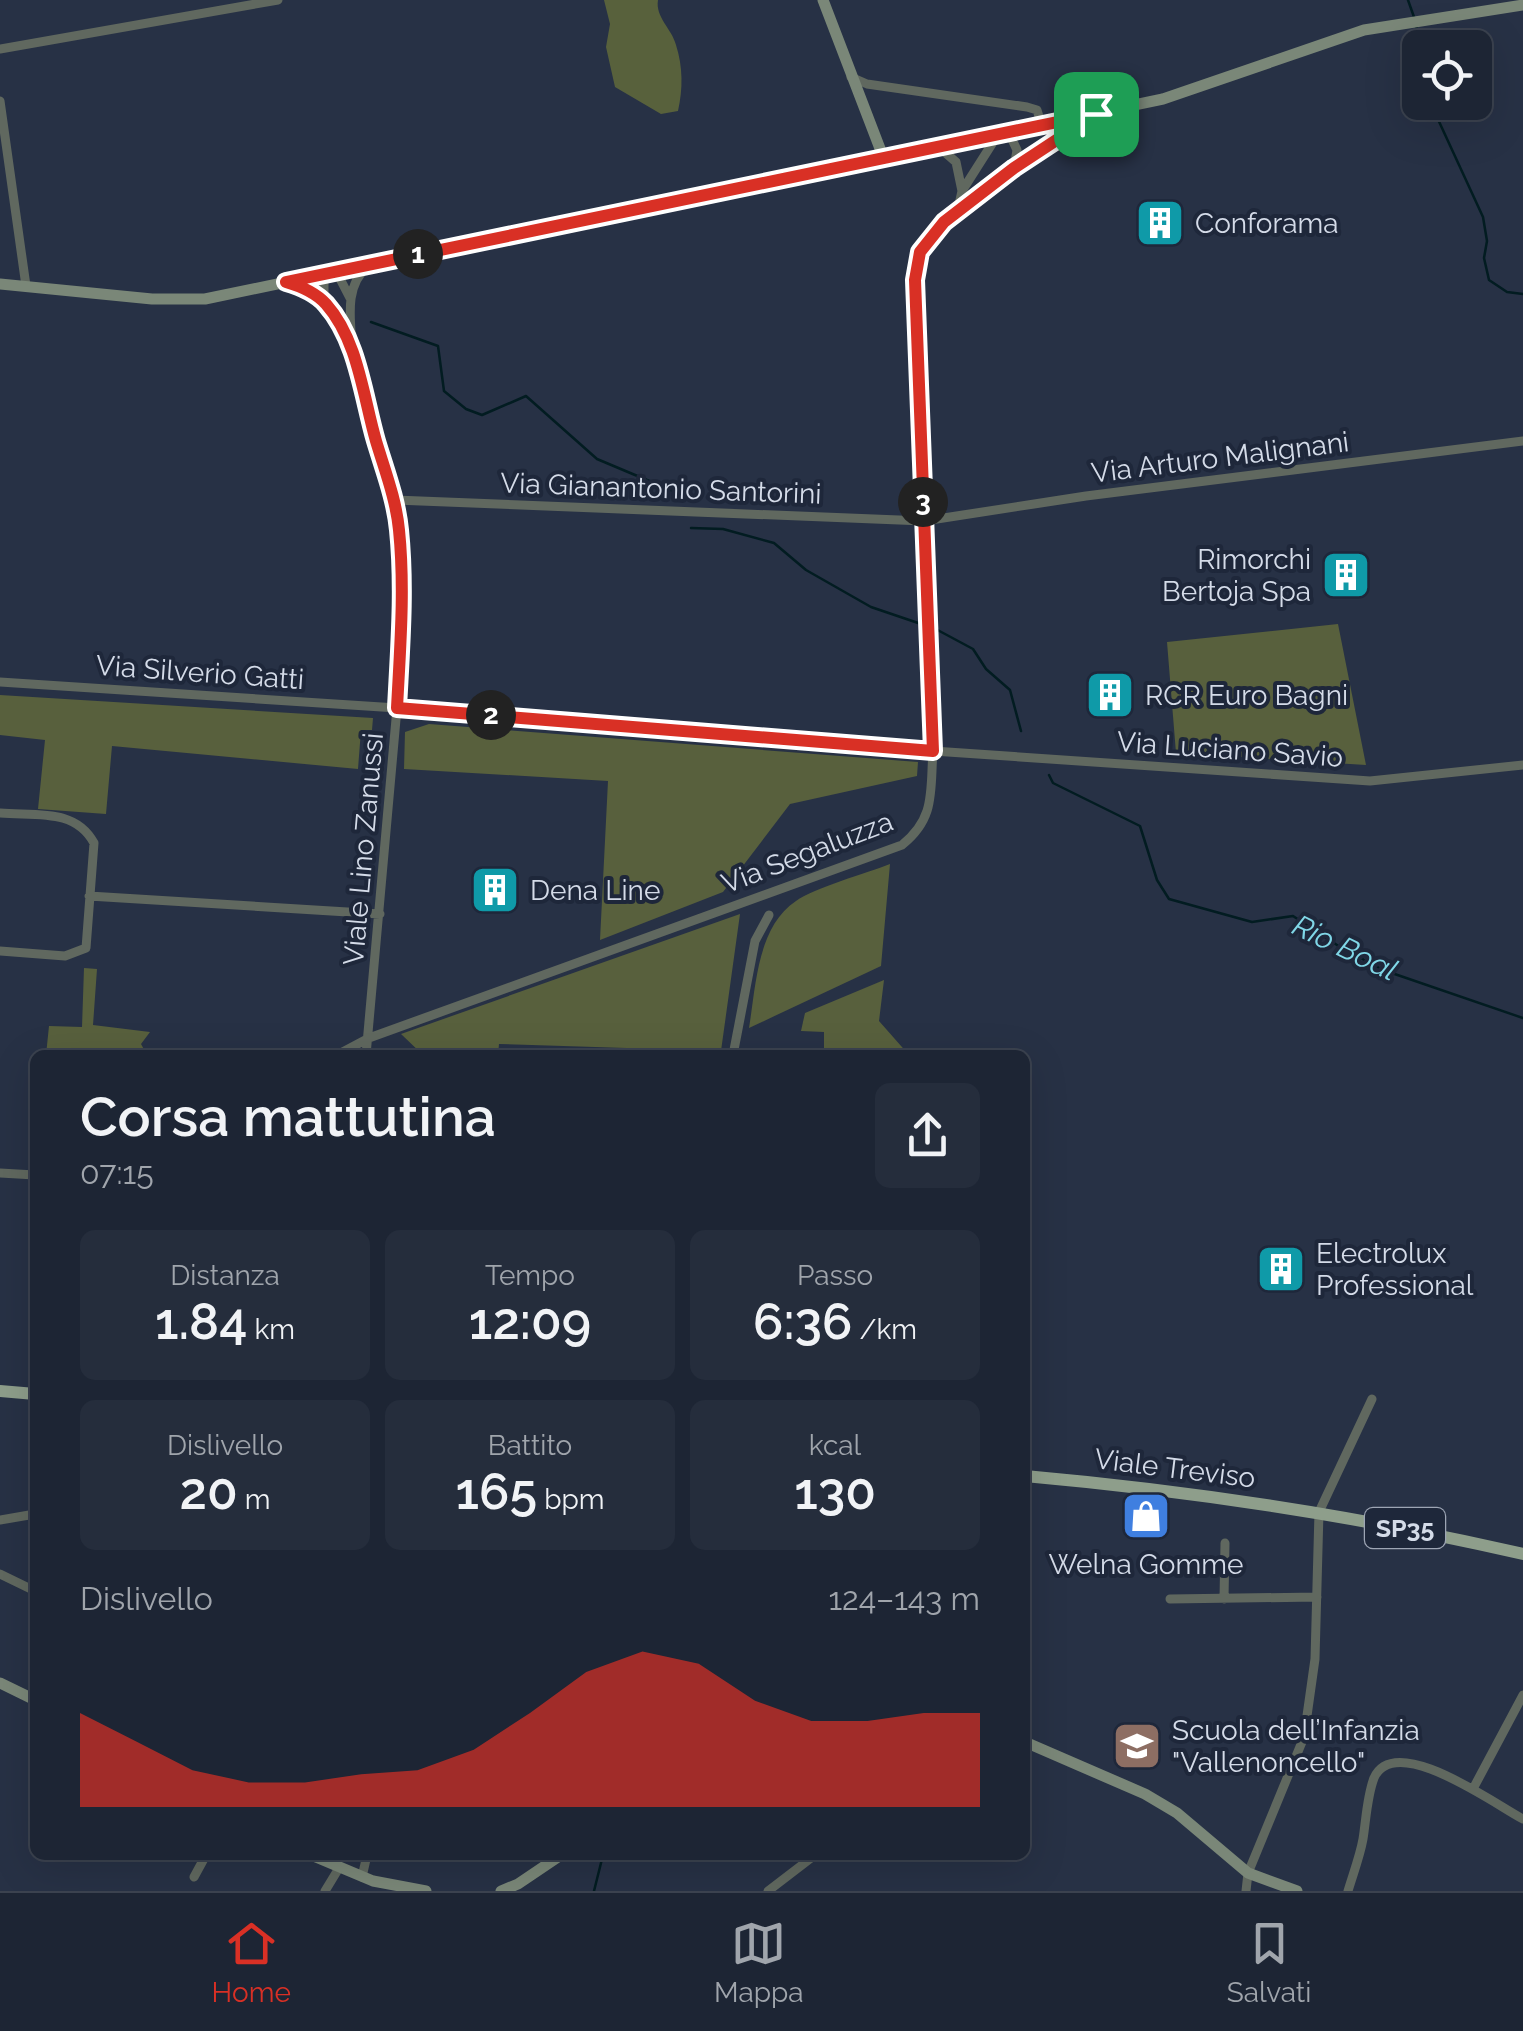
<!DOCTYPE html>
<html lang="it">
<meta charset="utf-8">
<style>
body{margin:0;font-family:Raleway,sans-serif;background:#252d3c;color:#f1f3f6;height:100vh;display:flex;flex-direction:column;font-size:38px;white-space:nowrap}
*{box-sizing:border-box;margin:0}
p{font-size:32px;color:#a0a5ac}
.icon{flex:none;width:55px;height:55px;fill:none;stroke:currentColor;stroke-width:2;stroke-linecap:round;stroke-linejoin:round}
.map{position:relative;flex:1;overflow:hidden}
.details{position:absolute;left:30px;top:1050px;width:1000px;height:810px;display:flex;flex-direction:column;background:#1d2534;border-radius:15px;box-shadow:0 10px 40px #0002,0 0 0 2px #3b424f}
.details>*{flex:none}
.tools{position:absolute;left:1402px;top:30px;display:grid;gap:20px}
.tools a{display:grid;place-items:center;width:90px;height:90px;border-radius:15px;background:#1d2534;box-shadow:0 10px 40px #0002,0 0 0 2px #3b424f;font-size:50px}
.pin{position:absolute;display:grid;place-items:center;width:85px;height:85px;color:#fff;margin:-42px;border-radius:20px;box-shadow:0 5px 15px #0006}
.km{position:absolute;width:50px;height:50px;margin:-25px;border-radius:50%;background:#222;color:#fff;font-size:28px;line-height:50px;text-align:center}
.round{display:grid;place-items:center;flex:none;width:105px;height:105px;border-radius:15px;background:#252d3c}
.summary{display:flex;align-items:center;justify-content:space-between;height:170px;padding:0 50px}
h1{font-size:55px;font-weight:600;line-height:75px}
.figures{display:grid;grid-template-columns:repeat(3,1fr);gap:15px;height:170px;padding:10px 50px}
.figures div{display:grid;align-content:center;border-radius:15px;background:#252d3c;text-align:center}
.figures b{font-size:50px;font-weight:600}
.figures small{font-size:28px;font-weight:400}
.figures p{font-size:28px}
.chart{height:280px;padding:20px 50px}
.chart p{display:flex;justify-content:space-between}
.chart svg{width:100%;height:180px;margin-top:10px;fill:#d93025;opacity:.7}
.tabs{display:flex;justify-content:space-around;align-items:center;height:140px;border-top:2px solid #3b424f;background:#1d2534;font-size:28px;color:#a0a5ac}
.tabs a{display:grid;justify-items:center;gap:5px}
.tabs .selected{color:#d93025}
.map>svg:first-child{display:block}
.green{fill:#58603d}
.forest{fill:#58613c}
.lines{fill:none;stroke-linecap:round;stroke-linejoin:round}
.stream{stroke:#021c21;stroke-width:2.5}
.street{stroke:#60685f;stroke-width:9}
.secondary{stroke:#7a8778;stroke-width:11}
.primary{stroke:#8e9e8b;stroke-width:12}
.route-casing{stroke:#fff;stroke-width:20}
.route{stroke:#d93025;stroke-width:12}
.labels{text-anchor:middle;stroke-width:8;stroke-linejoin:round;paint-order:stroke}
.shield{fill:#1e273a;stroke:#9da5b4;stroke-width:2.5}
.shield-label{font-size:25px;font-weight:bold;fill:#d4dbe8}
.poi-label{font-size:28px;fill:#d4dbe8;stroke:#1e273a;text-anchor:start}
.street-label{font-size:28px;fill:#d4dbe8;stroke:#1e273a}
.water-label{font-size:30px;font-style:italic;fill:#80d7e7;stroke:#1e273a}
</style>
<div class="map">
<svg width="1523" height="1891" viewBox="0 0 1523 1891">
<rect width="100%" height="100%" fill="#273145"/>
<path class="green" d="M1338 624 1366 765 1176 753 1167 642Z
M0 695 373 718 372 730H361L358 769 112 746 106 814 38 809 45 740 0 735Z
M429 724 918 762 917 776 790 804 723 892 600 940 608 781 404 769 405 732Z
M890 864 881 966 749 1028C756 986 757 927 796 901 814 888 867 873 890 864Z
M740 914 721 1051 499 1044 498 1055H423L401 1034Z
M84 968 97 969 93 1025 150 1032 141 1044 147 1055H46L49 1026 82 1027Z
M884 980 879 1021 909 1055H824V1032L801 1031 805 1013Z"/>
<path class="forest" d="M604 0H658C655 17 672 29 676 45 683 67 683 89 678 111L661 114 615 87 606 47 610 24Z"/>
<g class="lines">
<path class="stream" d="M1408 0 1414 17
M1416 25 1420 48
M1430 102 1483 217 1487 241 1484 258 1489 280 1507 292 1523 294
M371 322 438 346 444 391 466 409 482 415 526 396 597 459 685 496
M691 528 723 529 774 543 806 570 871 607 924 625
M932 627 973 649 986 669 1010 690 1021 731
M1049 775 1053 783 1140 826 1157 880 1169 899 1252 922 1293 916 1340 947 1383 970 1523 1018
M594 1891 603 1855"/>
<path class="street" d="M0 49 278 0
M851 77 867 84 1027 107 1037 110 1042 126
M0 101 26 286
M940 148 956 162 962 191
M1014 168 1090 117
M958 209 1014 168 1017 150 1009 133
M336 271 350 298
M285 282 298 286 324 303 352 352 395 500 400 534 401 621 397 708 366 1055
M324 303V274
M352 344C350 317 345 285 368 266
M395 500 924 521 1086 496 1523 441
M0 682 397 708 933 751 1370 781 1523 765
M0 813C36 816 75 808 94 843L86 948 65 956 0 951
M89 896 380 914
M337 1055 369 1038 902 845C936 818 930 791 933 751L915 281 919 252 958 209 962 191 997 136
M733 1055 755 941 769 915
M0 1173 35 1175
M0 1520 35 1514
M0 1574 35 1591
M1170 1599 1317 1597
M1224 1599 1225 1543
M1474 1787 1523 1695
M194 1877 206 1855
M362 1877 367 1855
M325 1891 339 1868
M768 1891 815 1855
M1246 1891 1248 1873 1304 1737 1315 1659 1319 1512 1372 1399
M1348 1891C1353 1874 1360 1856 1363 1839 1366 1820 1367 1796 1374 1778 1395 1731 1496 1805 1523 1819"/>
<path class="secondary" d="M823 0 884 159
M0 284 152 299H205L1163 99 1364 30 1523 5
M0 1683 35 1700
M1025 1742 1145 1794 1177 1813 1248 1873 1297 1891
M311 1855 373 1881 426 1891
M501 1891 518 1884 561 1855"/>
<path class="primary" d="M0 1391 35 1394
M1025 1476C1193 1491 1358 1516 1523 1554"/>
</g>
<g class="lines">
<g class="route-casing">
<path id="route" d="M1096 114 1014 168 944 222 920 252 915 280 933 751 397 708C400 649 405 589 399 530 396 499 385 471 376 441 363 396 358 340 326 304 316 293 300 286 286 282Z"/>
</g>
<use href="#route" class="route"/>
</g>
<defs>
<g id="building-square" transform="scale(2.5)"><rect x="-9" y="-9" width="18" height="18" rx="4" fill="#0f9aa8" stroke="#1e273a"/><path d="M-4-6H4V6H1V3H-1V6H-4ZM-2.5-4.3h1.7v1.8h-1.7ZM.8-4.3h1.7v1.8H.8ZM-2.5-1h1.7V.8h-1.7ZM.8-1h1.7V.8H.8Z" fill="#fff"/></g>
<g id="shop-square" transform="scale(2.5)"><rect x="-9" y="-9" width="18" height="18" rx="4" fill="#3f7fe0" stroke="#1e273a"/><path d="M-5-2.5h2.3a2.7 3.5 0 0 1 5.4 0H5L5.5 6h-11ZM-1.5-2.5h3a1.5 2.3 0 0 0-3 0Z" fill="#fff"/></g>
<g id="school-square" transform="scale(2.5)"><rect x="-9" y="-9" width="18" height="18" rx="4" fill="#8d6e63" stroke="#1e273a"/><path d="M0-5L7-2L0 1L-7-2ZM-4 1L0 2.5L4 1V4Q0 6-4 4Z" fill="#fff"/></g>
</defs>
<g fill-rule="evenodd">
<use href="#building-square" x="1160" y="223"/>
<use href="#building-square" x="1346" y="575"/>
<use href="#building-square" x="1110" y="695"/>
<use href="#building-square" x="495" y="890"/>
<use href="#building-square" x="1281" y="1269"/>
<use href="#shop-square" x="1146" y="1516"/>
<use href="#school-square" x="1137" y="1746"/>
</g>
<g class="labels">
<rect class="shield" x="1365" y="1508" width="80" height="40" rx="8"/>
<g class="shield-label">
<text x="1405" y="1537">SP35</text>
</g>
<g class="poi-label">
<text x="1195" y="233">Conforama</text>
<text x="1311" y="569" text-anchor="end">Rimorchi<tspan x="1311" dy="32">Bertoja Spa</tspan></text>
<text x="1145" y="705">RCR Euro Bagni</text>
<text x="530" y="900">Dena Line</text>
<text x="1316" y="1263">Electrolux<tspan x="1316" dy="32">Professional</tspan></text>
<text x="1146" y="1574" text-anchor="middle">Welna Gomme</text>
<text x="1172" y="1740">Scuola dell’Infanzia<tspan x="1172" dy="32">"Vallenoncello"</tspan></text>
</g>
<g class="street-label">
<text transform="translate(1220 457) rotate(-7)" y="10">Via Arturo Malignani</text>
<text transform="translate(661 488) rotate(2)" y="10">Via Gianantonio Santorini</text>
<text transform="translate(200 672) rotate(4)" y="10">Via Silverio Gatti</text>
<text transform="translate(1230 749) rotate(4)" y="10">Via Luciano Savio</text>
<text transform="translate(363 849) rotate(-85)" y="10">Viale Lino Zanussi</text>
<text transform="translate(807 852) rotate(-21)" y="10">Via Segaluzza</text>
<text transform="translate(1175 1468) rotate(7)" y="10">Viale Treviso</text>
</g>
<g class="water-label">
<text transform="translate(1345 948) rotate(26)" y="10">Rio Boal</text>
</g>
</g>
</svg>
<div class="tools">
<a><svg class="icon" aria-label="locate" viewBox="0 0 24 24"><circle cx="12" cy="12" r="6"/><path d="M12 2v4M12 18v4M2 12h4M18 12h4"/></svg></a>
</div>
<div class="pin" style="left:1096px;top:114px;background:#1e9e55"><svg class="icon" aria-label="arrive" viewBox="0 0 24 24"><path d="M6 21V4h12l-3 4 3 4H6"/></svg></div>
<b class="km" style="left:418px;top:254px">1</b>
<b class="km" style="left:491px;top:715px">2</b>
<b class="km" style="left:923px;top:502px">3</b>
<section class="details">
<div class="summary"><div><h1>Corsa mattutina</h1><p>07:15</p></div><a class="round"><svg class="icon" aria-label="share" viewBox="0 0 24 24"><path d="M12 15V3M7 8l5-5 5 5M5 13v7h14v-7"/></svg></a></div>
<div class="figures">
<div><p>Distanza</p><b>1.84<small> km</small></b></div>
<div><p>Tempo</p><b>12:09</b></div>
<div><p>Passo</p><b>6:36<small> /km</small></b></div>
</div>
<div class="figures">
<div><p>Dislivello</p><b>20<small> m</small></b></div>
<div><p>Battito</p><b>165<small> bpm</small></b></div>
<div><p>kcal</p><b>130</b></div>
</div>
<div class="chart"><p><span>Dislivello</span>124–143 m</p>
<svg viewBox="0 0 160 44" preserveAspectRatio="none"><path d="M0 44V21L10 28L20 35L30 38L40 38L50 36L60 35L70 30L80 21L90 11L100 6L110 9L120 18L130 23L140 23L150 21L160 21V44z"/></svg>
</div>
</section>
</div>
<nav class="tabs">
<a class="selected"><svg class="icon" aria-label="home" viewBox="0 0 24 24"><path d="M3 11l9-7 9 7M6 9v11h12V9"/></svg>Home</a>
<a><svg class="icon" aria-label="map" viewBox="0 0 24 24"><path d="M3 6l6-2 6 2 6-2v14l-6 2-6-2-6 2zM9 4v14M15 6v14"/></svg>Mappa</a>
<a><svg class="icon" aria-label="saved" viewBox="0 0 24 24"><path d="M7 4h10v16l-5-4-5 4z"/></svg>Salvati</a>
</nav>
